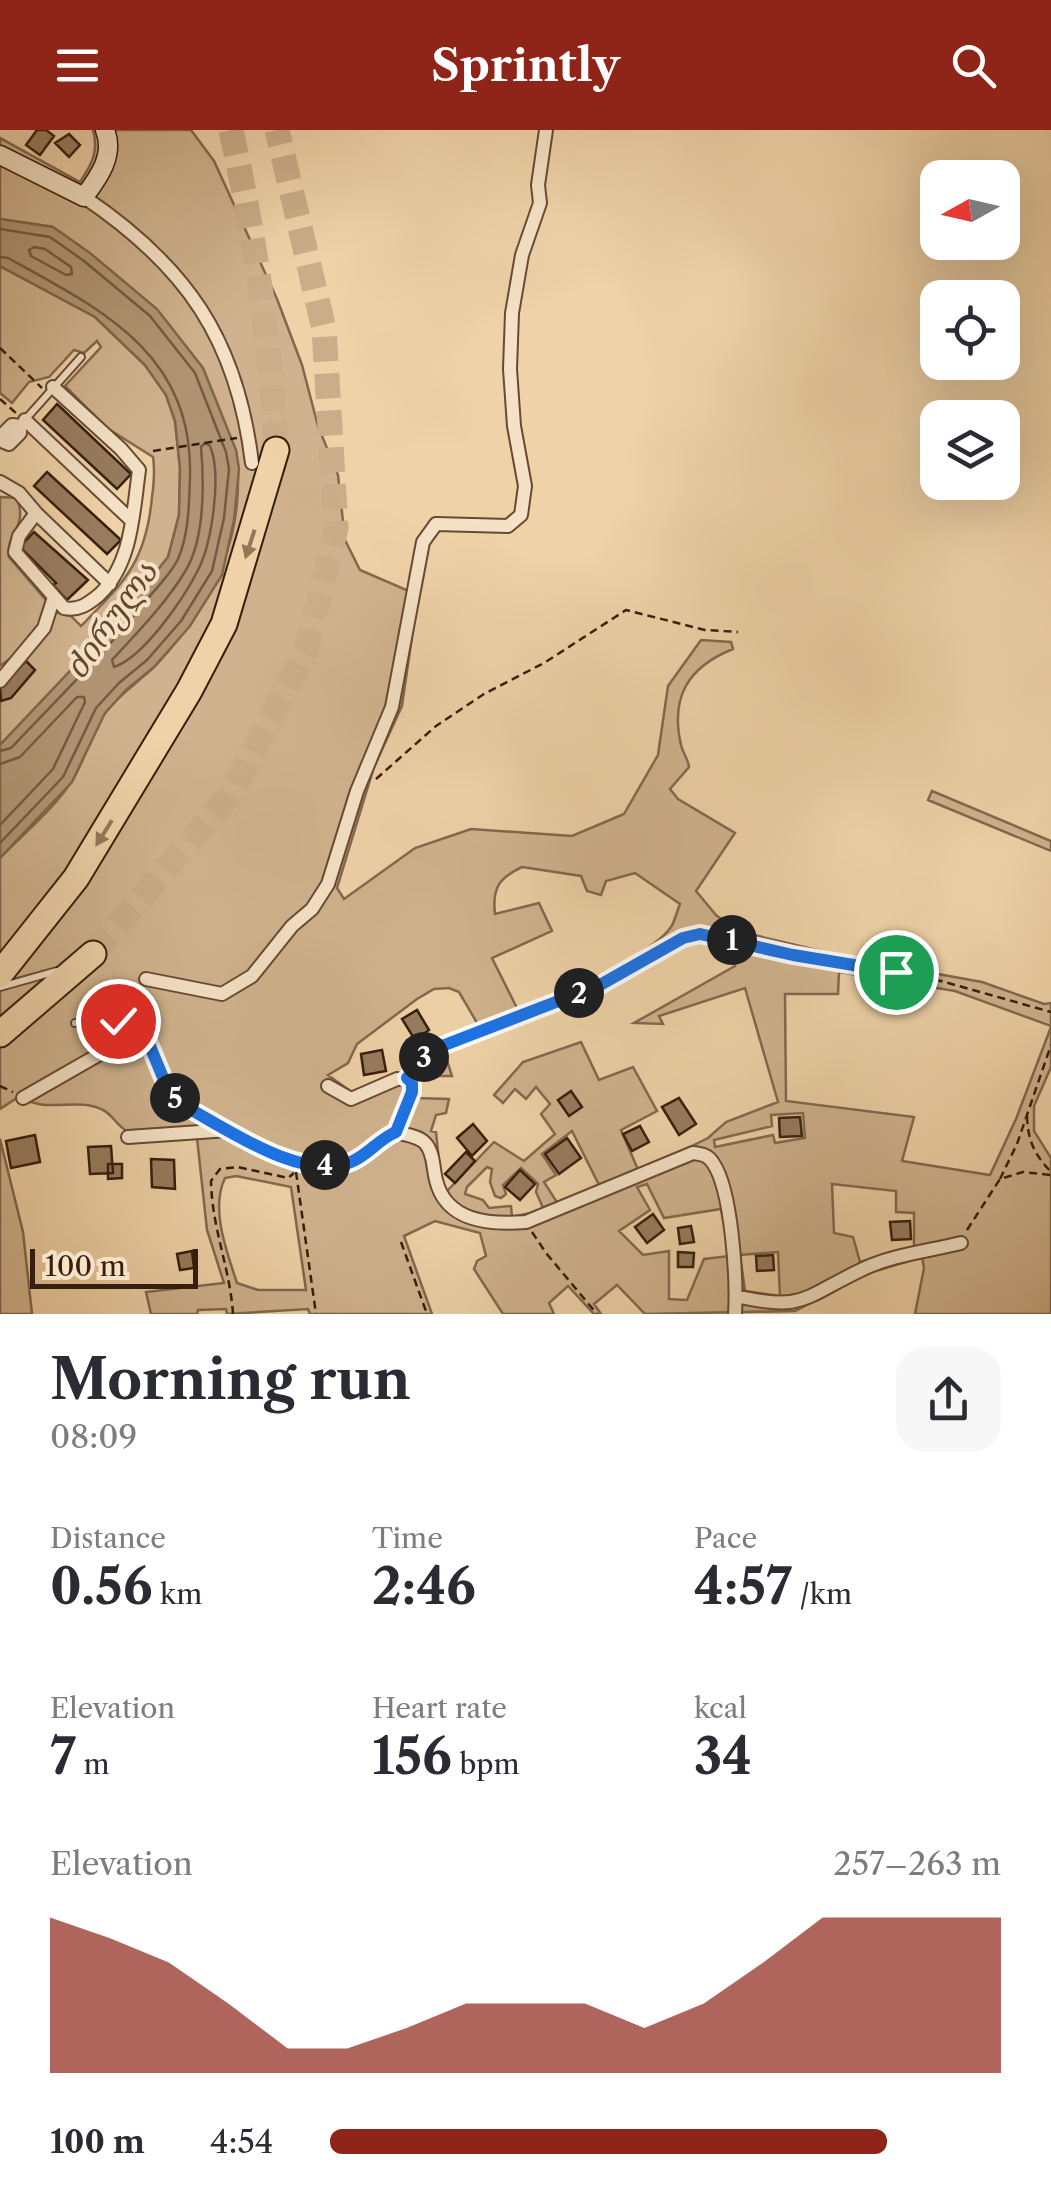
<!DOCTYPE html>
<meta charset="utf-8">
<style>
body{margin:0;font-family:"Libre Caslon Text","Noto Serif Georgian",serif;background:#f7f7f7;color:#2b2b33;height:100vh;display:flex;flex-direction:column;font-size:38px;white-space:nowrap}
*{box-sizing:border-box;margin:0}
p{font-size:32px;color:#7c7c81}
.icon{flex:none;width:55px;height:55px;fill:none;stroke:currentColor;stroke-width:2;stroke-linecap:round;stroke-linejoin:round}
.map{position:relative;height:1184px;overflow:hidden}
.panel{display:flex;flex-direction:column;background:#fff;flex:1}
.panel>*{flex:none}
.needle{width:65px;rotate:262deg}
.buttons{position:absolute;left:920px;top:30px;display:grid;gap:20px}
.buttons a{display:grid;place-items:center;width:100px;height:100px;border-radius:20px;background:#fff;box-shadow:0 10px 40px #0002;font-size:50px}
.scale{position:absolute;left:30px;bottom:25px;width:168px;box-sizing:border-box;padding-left:10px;border:5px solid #381e0d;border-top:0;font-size:28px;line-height:35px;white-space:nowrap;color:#381e0d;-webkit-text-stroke:8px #f5e2c6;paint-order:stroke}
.pin{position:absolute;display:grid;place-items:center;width:85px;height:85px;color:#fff;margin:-42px;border:5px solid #fff;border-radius:50%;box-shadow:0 2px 10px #0007}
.km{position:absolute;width:50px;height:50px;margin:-25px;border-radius:50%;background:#222;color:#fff;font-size:28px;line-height:50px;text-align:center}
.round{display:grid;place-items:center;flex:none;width:105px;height:105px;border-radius:30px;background:#f7f7f7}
.head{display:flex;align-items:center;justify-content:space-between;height:170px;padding:0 50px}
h1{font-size:55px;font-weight:800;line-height:75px}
.stats{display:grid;grid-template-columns:repeat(3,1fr);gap:15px;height:170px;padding:10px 50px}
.stats div{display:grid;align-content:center}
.stats b{font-size:50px;font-weight:800}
.stats small{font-size:28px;font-weight:400}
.stats p{font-size:28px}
.chart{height:280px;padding:20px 50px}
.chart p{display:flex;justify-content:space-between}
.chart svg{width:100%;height:180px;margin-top:10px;fill:#8f2418;opacity:.7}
ul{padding:0 50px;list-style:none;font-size:32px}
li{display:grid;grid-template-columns:160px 120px 1fr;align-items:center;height:75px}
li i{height:25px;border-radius:12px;background:#8f2418}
header{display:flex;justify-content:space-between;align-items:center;height:130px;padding:0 50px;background:#8f2418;color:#fff;font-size:45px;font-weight:800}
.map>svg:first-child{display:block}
.green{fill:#d0b38e;stroke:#84684e;stroke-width:2.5;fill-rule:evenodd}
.water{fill:#b19573;stroke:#81654a;stroke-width:2.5}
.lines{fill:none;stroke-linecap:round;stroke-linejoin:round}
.shore{stroke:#745a40;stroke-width:2.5}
.building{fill:#977c5e;stroke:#381e0d;stroke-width:2.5}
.highway-tunnel{stroke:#caae89;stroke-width:25;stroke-dasharray:25 12;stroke-linecap:butt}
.lane-casing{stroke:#664b34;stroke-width:10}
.street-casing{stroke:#664b34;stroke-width:16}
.secondary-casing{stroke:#381e0d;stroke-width:21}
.highway-casing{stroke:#381e0d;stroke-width:29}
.path{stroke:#381e0d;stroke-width:2.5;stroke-dasharray:8 5;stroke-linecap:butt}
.lane{stroke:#f5e2c6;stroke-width:6}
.street{stroke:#f5e2c6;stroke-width:12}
.secondary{stroke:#f5e2c6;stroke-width:18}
.highway{stroke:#efd2a8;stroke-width:25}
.oneway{fill:#94785a}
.route-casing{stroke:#fff;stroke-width:20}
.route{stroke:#1a73e8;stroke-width:12}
.labels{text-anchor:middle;stroke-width:8;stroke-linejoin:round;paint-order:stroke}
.water-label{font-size:32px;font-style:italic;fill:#624831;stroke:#f5e2c6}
</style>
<header><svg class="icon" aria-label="menu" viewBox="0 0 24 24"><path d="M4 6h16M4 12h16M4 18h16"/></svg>Sprintly<svg class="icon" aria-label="search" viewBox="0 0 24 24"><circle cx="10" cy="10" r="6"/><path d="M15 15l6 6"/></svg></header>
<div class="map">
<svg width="1051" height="1184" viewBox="0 0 1051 1184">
<rect width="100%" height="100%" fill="#efd2a8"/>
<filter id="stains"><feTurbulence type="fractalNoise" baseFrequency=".002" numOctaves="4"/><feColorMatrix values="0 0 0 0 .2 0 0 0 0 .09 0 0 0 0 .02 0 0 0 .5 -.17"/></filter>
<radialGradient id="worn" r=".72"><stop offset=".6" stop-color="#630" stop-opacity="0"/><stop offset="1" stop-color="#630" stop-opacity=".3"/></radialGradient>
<path class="green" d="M93 0H191L214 31 277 169 302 235 318 296 338 345 345 410 360 440 418 465 402 576 374 637 337 758 344 769 415 718 471 699 572 706 624 684 658 625 668 556 701 510 731 512 733 519C688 537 670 567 681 615 683 624 688 628 689 637L670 659 678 669 735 703 696 761 716 785 737 801 855 829 982 852 1044 874 1051 873V896L955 861 839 842 838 864H785L786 971 914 987 902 1031 990 1045 1016 989 1051 897V937L1034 976V1001L1051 1028V1184H915L924 1138 922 1127 869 1143 795 1181 645 1184 617 1155 594 1174 601 1184H594L568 1156 549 1173 554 1184H503L474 1139 477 1131 486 1126 480 1103 435 1091 404 1106 432 1184H310L308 1179 227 1184 226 1179 198 1180 197 1184H151L146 1162 224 1153 207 1100 197 1008C181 1006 141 1008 127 1001 118 997 112 984 103 980 77 966 45 985 20 966L0 979V728C22 705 57 676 73 649 86 628 91 600 107 581 121 562 141 551 157 534 214 473 247 404 236 320L53 97 0 89V8L80 52C92 34 99 21 93 0ZM522 737 581 746 587 761 601 765 606 751 635 743 680 774C677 781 675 791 671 797 653 825 552 868 519 882L492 828 552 801 539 773 495 784C492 758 499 748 522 737ZM696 810H711L728 817 735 836 634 893 663 894 659 886 745 858 778 972 726 992 708 1008 639 1042 621 1000 657 981 633 937 599 950 581 912 523 932 494 965 503 973 515 959 526 969 536 957 550 974 541 984 555 1004 524 1031 494 1012 447 1061 441 1051 436 1002 431 1001 436 985 446 983 449 969 415 968 420 946H452L444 921 607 859 681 816ZM449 858 459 862 480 898 424 920 407 942 353 963 328 945 348 933 357 914 417 869 434 859ZM803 983 805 1008 775 1013 773 1005 715 1017 714 1010 772 996 771 985ZM572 1001 599 1055 558 1074 544 1052 556 1045 542 1024ZM487 1037 492 1039 490 1052 495 1066 501 1068 506 1064 503 1055 521 1038 538 1054 536 1062 544 1080 512 1087 511 1076 489 1078 483 1070 465 1064 467 1057ZM236 1046 291 1057 306 1160H258L237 1153C227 1122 210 1079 225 1048ZM647 1054 664 1088 721 1079 730 1126 704 1129 687 1170 669 1169V1121L643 1125 619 1101 650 1080 637 1057ZM832 1054 896 1061V1082L914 1083V1117L860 1132 853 1107 834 1103ZM778 1122 780 1166 745 1161 740 1125Z
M0 136 95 187 145 235 166 265 175 291 180 338 179 385 168 427 122 486 0 615V571L11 568 34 540 25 531 0 557 15 525 0 536V367L17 368C28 400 6 400 9 427L56 482 71 486 81 496C125 451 146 432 152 367 154 353 155 340 153 327L107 298 65 256 101 217 97 211 84 223 74 220 49 247 29 252 12 273 0 263Z
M932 661 1051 711V721L928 670Z
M0 1009 23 1102 32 1184H0Z"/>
<path class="water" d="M0 89 53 97 90 123 157 179 203 238 236 320 239 339 234 390 222 445 190 496 154 537 126 560 105 583 72 652 0 728V615L122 486 168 427 179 385 180 338 175 291 166 265 145 235 95 187 0 136Z"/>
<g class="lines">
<path class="shore" d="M0 99 50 107 84 131 150 186 195 243 226 322 229 339 224 388 212 441 181 491 147 530 119 553 96 578 63 647 0 713
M34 117 45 119 71 137 72 144 66 145 31 126 29 120Z
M0 127 8 128C102 180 193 223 190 347 189 374 189 404 178 429 172 442 159 455 150 466 108 520 58 568 11 618L0 621
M205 313 210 316C222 344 212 411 199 438 185 467 144 527 114 537L112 530C138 502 167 472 186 440 205 408 204 352 201 317Z
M0 634 20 627 77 567H84L85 572 53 639 0 695"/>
</g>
<path class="building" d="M37 0H46L54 6 40 25 26 15Z
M69 4 80 15 69 27 55 13Z
M57 274 131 344 117 359 43 290Z
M47 342 121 410 107 424 34 356Z
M34 402 88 450 67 470 53 455 56 453 20 417Z
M26 531 35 540 11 568 1 571 0 557Z
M417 880 429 900 415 910 402 889Z
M382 920 386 941 364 945 361 924Z
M571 961 582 977 569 986 558 970Z
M679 968 696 994 679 1005 662 977Z
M800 987 802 1006 780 1007 779 988Z
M473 994 487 1011 472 1026 457 1008Z
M640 996 649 1012 632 1021 623 1004Z
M35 1005 40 1032 11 1038 6 1011Z
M567 1008 581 1028 559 1044 545 1024Z
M111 1016 113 1043 90 1044 88 1017Z
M466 1022 475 1031 455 1053 445 1044Z
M151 1029 174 1030 175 1059 152 1057Z
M108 1034H122V1048L108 1049Z
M520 1040 535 1054 520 1070 505 1057Z
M653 1084 664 1100 647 1113 635 1097Z
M910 1091 911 1109 892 1110 890 1092Z
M691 1096 694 1112 680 1114 678 1098Z
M192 1121 194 1138 180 1140 177 1124Z
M678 1122 694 1123 693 1137H678Z
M773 1125 774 1140 757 1141 756 1126Z"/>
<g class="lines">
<path class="highway-tunnel" d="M231 0C255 109 270 208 276 320
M93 824 231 664 306 520 336 398 324 199 277 0"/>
<g class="lane-casing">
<path id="lane" d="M24 291 81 227
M0 857 57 841
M75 893 118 891 132 905"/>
</g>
<g class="street-casing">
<path id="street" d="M84 67C186 136 237 209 252 333
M25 290 132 391
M12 295 20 296V303L9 314 4 312 3 304Z
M0 352 19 363 36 383 19 406 15 422 64 478C79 481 88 474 99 465 132 434 133 383 139 340L121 319 53 257
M36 383 110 454
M0 551 44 498 54 467
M146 849 222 864 252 846 292 796 312 779 328 754 357 661 392 577 423 412 436 394 508 396 521 385 525 356 514 296 510 239 512 183 522 125 540 73 538 55 546 0
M23 968 133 905 147 909 169 961 179 973C223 996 301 1053 351 1032 368 1025 379 1009 396 1002L413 962 412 953 407 949H397L351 969 328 956
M396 1002C406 1005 419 1006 425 1013 434 1022 433 1039 436 1050 446 1092 490 1095 526 1092L693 1023C702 1024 708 1025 713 1033 732 1060 737 1150 735 1184
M128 1007 229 1000
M736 1166C804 1182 804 1167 861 1140 891 1125 929 1121 961 1113"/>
</g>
<g class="secondary-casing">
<path id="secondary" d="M0 25 84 67C99 47 115 25 105 0"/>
</g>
<g class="highway-casing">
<path id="highway" d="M0 844 76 748 189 561 224 494 276 320
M0 904 93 824"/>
</g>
<path class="path" d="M0 218 42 258
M0 269 16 283
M153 321 237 308
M376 649 436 596 484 564 544 533 626 480 705 500 738 502
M413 939 428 924 442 916 600 855 683 807 700 804 793 825 941 851 1051 882
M0 956 13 962
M1027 986C1028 1011 1034 1024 1051 1042
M296 1042 316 1184
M1000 1049 1017 1014 1051 915
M967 1100 1000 1049 1023 1042 1051 1045
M532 1102 546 1123 597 1184
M401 1112 427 1184
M233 1184C230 1138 212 1099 211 1051L220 1039 238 1037 288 1048 294 1043"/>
<use href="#lane" class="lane"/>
<use href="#street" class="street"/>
<use href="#secondary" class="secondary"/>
<use href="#highway" class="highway"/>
</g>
<defs><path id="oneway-solid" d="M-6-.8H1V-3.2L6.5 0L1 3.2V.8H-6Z" transform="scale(2.5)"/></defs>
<g class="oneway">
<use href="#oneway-solid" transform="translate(250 414) rotate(108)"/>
<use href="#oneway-solid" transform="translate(104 703) rotate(122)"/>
</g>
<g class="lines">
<g class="route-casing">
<path id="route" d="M118 891 132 905 147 909 169 962 179 973C223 996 301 1053 351 1032 368 1025 379 1009 396 1002L412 962V953L407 948 428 924 442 916 600 855 683 808 700 804 793 825 896 842"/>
</g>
<use href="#route" class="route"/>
</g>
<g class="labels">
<g class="water-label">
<text transform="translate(111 490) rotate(-55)" y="11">ძირულა</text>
</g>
</g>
<rect width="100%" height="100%" filter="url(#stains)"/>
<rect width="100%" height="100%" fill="url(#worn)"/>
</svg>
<div class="buttons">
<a><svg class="needle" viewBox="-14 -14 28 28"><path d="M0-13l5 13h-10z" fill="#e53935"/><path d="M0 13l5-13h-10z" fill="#7c7c81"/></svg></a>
<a><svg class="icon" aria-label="locate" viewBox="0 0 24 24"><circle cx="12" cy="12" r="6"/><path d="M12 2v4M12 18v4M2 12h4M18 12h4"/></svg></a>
<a><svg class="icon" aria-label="layers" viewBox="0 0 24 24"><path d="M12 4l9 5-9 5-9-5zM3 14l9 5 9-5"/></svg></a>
</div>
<div class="scale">100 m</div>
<div class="pin" style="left:896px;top:842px;background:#1e9e55"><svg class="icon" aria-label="arrive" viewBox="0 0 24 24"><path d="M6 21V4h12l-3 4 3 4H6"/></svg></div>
<div class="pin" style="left:118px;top:891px;background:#d93025"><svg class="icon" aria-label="check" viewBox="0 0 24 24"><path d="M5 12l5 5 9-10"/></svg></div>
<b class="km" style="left:732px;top:810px">1</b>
<b class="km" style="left:579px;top:863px">2</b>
<b class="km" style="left:424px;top:927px">3</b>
<b class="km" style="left:325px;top:1035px">4</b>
<b class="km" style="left:175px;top:968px">5</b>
</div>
<section class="panel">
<div class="head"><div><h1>Morning run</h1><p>08:09</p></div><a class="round"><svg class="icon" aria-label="share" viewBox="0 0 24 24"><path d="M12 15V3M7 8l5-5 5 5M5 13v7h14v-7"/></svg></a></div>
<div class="stats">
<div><p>Distance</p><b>0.56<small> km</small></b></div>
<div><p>Time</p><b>2:46</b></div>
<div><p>Pace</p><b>4:57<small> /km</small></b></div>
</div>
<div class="stats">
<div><p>Elevation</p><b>7<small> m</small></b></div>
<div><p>Heart rate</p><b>156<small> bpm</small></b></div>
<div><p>kcal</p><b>34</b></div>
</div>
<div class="chart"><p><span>Elevation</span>257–263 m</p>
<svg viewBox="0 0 160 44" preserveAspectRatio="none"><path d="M0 44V6L10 11L20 17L30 27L40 38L50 38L60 33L70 27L80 27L90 27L100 33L110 27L120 17L130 6L140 6L150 6L160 6V44z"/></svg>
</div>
<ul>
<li><b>100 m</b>4:54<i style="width:83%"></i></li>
</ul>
</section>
